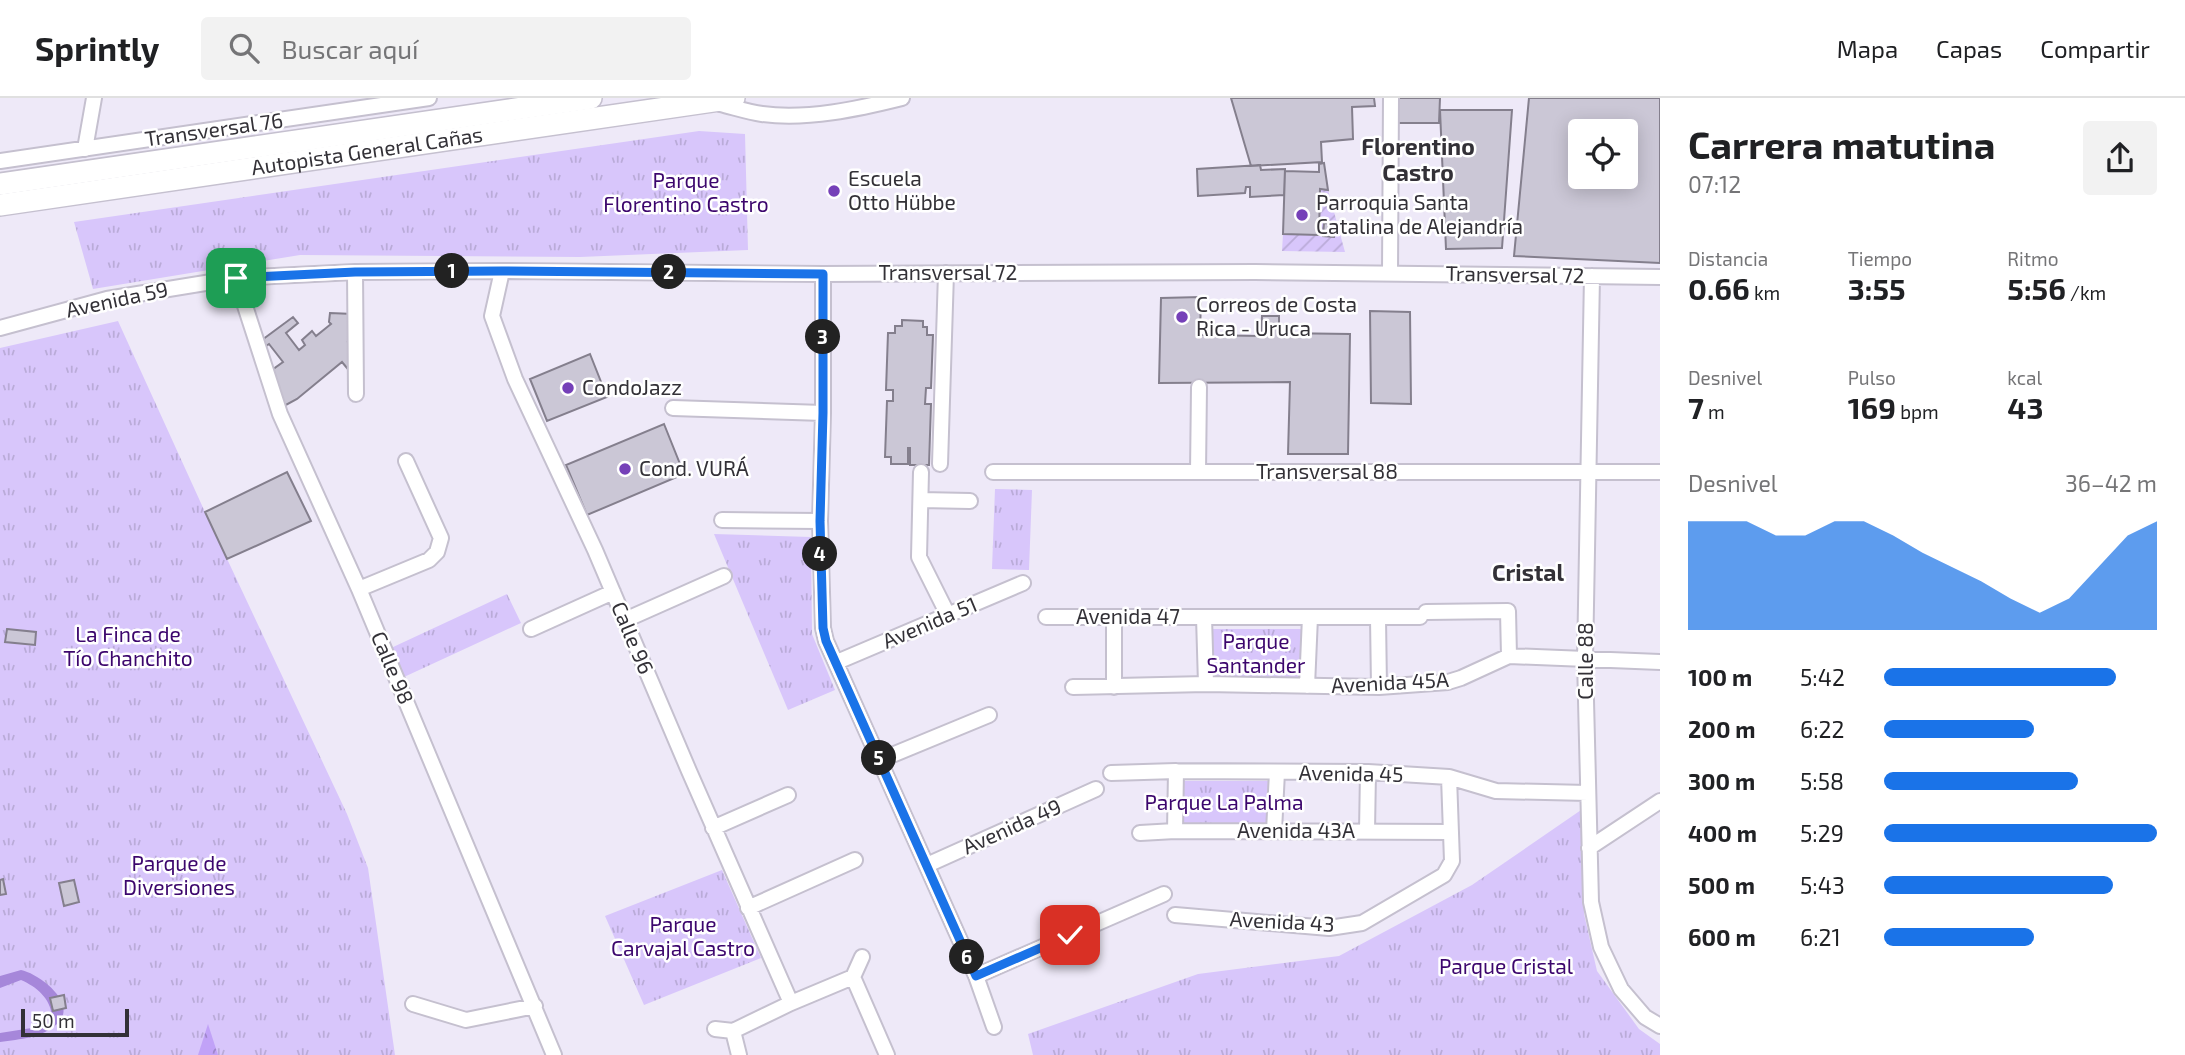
<!DOCTYPE html>
<html lang="es">
<meta charset="utf-8">
<style>
body{margin:0;font-family:"Exo 2",sans-serif;background:#f2f2f2;color:#202124;height:100vh;display:flex;flex-direction:column;font-size:26px;white-space:nowrap}
*{box-sizing:border-box;margin:0}
p{font-size:23px;color:#757577}
.icon{flex:none;width:38px;height:38px;fill:none;stroke:currentColor;stroke-width:2;stroke-linecap:round;stroke-linejoin:round}
.map{position:relative;flex:1;overflow:hidden}
.details{display:flex;flex-direction:column;background:#fff;width:525px}
.details>*{flex:none}
.fabs{position:absolute;left:1568px;top:21px;display:grid;gap:14px}
.fabs a{display:grid;place-items:center;width:70px;height:70px;border-radius:7px;background:#fff;box-shadow:0 4px 18px #0003;font-size:35px}
.scale{position:absolute;left:21px;bottom:18px;width:108px;box-sizing:border-box;padding-left:7px;border:4px solid #333137;border-top:0;font-size:19px;line-height:24px;white-space:nowrap;color:#333137;-webkit-text-stroke:5px #fff;paint-order:stroke}
.pin{position:absolute;display:grid;place-items:center;width:60px;height:60px;color:#fff;margin:-30px;border-radius:14px;box-shadow:0 4px 10px #0006}
.km{position:absolute;width:35px;height:35px;margin:-18px;border-radius:50%;background:#222;color:#fff;font-size:19px;line-height:35px;text-align:center}
.round{display:grid;place-items:center;flex:none;width:74px;height:74px;border-radius:7px;background:#f2f2f2}
.overview{display:flex;align-items:center;justify-content:space-between;height:119px;padding:0 28px}
h1{font-size:38px;font-weight:700;line-height:52px}
.stats{display:grid;grid-template-columns:repeat(3,1fr);gap:10px;height:119px;padding:7px 28px}
.stats div{display:grid;align-content:center}
.stats b{font-size:30px;font-weight:700}
.stats small{font-size:19px;font-weight:400}
.stats p{font-size:19px}
.chart{height:196px;padding:14px 28px}
.chart p{display:flex;justify-content:space-between}
.chart svg{width:100%;height:126px;margin-top:7px;fill:#1a73e8;opacity:.7}
ul{padding:0 28px;list-style:none;font-size:23px}
li{display:grid;grid-template-columns:112px 84px 1fr;align-items:center;height:52px}
li i{height:18px;border-radius:9px;background:#1a73e8}
header{display:flex;align-items:center;gap:42px;box-sizing:border-box;height:98px;padding:0 35px;background:#fff;border-bottom:2px solid #e0e0e0}
header strong{font-size:33px}
nav{display:flex;gap:38px;margin-inline-start:auto;font-size:24px}
.search{width:490px;height:63px;background:#f2f2f2;display:flex;align-items:center;gap:18px;box-sizing:border-box;padding:0 24px;border-radius:7px;color:#757577;font-size:26px}
main{display:flex;flex:1;min-height:0}
.map>svg:first-child{display:block}
.grass{fill:url(#grass-tufts)}
.forest{fill:url(#forest-crowns)}
.garden{fill:url(#garden-furrows)}
.water{fill:#a687da}
.building{fill:#cbc7d6;stroke:#847f8d;stroke-width:2;fill-rule:evenodd}
.lines{fill:none;stroke-linecap:round;stroke-linejoin:round}
.minor-casing{stroke:#c5c0cf;stroke-width:18}
.highway-casing{stroke:#c5c0cf;stroke-width:24}
.minor{stroke:#fff;stroke-width:14}
.highway{stroke:#fff;stroke-width:21}
.route-casing{stroke:#fff;stroke-width:14}
.route{stroke:#1a73e8;stroke-width:9}
.poi-dot{fill:#7540b8;stroke:#fff;stroke-width:2.5}
.labels{text-anchor:middle;stroke-width:5;stroke-linejoin:round;paint-order:stroke}
.street-label{font-size:21px;fill:#333137;stroke:#fff}
.poi-label{font-size:21px;fill:#333137;stroke:#fff;text-anchor:start}
.park-label{font-size:21px;fill:#3c066d;stroke:#fff}
.neighbourhood-label{font-size:23px;font-weight:bold;fill:#333137;stroke:#fff}
</style>
<header>
<strong>Sprintly</strong>
<div class="search"><svg class="icon" aria-label="search" viewBox="0 0 24 24"><circle cx="10" cy="10" r="6"/><path d="M15 15l6 6"/></svg>Buscar aquí</div>
<nav><a>Mapa</a><a>Capas</a><a>Compartir</a></nav>
</header>
<main>
<div class="map">
<svg width="1660" height="957" viewBox="0 0 1660 957">
<defs>
<pattern id="grass-tufts" width="24" height="20" patternUnits="userSpaceOnUse" patternTransform="scale(1.75)"><rect width="24" height="20" fill="#d8c6fb"/><path d="M3 7l-1-3M5 7V3M7 7l1-3M15 17l-1-3M17 17v-4M19 17l1-3" fill="none" stroke="#baabd8"/></pattern>
<pattern id="forest-crowns" width="20" height="18" patternUnits="userSpaceOnUse" patternTransform="scale(1.75)"><rect width="20" height="18" fill="#c1a2f7"/><path d="M2 6a3 3 0 1 1 6 0M12 15a3 3 0 1 1 6 0" fill="none" stroke="#9d85c9"/></pattern>
<pattern id="garden-furrows" width="10" height="10" patternUnits="userSpaceOnUse" patternTransform="scale(1.75)"><rect width="10" height="10" fill="#d8c6fb"/><path d="M-1 1l2-2M0 10L10 0M9 11l2-2" fill="none" stroke="#baabd8"/></pattern>
</defs>
<rect width="100%" height="100%" fill="#eee9f8"/>
<path class="grass" d="M699 33 745 36 748 152 580 159 300 157 93 191 74 124Z
M118 223 205 414 347 716 368 770 395 957H0V250Z
M995 391 1032 392 1029 472 992 471Z
M714 436 811 439 812 536 835 592 788 612Z
M507 496 521 525 404 579 391 550Z
M1210 531H1302V582H1210Z
M1181 683H1268V727L1179 728Z
M1584 710V816L1597 873 1639 931 1660 946V957H1033L1028 936 1198 876 1339 858 1472 787Z
M722 772 761 860 644 907 605 818Z"/>
<path class="forest" d="M208 926 218 957H198Z"/>
<path class="garden" d="M1320 91 1328 92 1345 154 1282 153 1283 136 1319 137Z"/>
<path class="water" d="M21 872C40 876 79 906 57 926 42 940 20 941 0 944V935L38 929 52 918C50 900 37 889 21 882L0 890V878Z"/>
<path class="building" d="M1231 0H1374L1375 8 1352 9 1353 41 1321 44 1322 64 1251 68Z
M1397 0H1440L1439 25H1397Z
M1529 0H1660V165L1514 158ZM1580 33H1626V79H1580Z
M1440 12H1512L1502 150 1446 151Z
M1324 65 1328 92 1320 91 1319 137 1283 136 1285 73 1319 74V66Z
M1260 67 1261 72 1285 71 1284 97 1250 99V89H1246L1245 95 1198 98 1197 71Z
M1324 125 1335 126 1334 139 1323 138Z
M1201 199 1200 237 1261 238 1262 218H1279V235L1350 236 1348 356H1288L1290 284 1159 285 1161 200Z
M1370 213 1410 214 1411 306 1371 305Z
M330 215 353 216 354 240 348 244 354 252 352 276 342 264 297 301 284 308 272 272 283 264 269 246 266 248 262 242 293 219 298 225 286 235 299 252 305 247 302 242 312 233 316 238 331 226 329 224Z
M902 222 923 223V229H927V237H933L931 290H926L925 306H931L929 367H910V350H908V366H891V359H885L887 303H893V292H886L888 235H895V228H902Z
M590 256 607 299 547 323 530 281Z
M664 326 684 376 587 417 566 367Z
M287 374 311 423 227 461 205 414Z
M7 531 36 534 35 547 5 544Z
M3 781 6 796 0 797V782Z
M74 782 79 804 64 808 59 785Z
M64 897 66 910 53 913 50 900Z"/>
<g class="lines">
<g class="minor-casing">
<path id="minor" d="M720 6C733 9 748 14 762 16 807 22 858 11 902 0
M85 51 94 0
M0 63 429 0
M502 173 492 218 515 281 595 452 689 673 791 905
M355 174 356 296
M1390 175 1391 0
M823 176V315L820 423 823 530 826 543 976 878 994 929
M1592 178 1585 562 1591 804 1601 849 1621 891 1645 919 1660 928
M236 180 280 316 359 491 554 957
M0 230 107 201 236 180 355 174 502 173 823 176 1255 174 1660 179
M673 310 823 315
M940 366 946 175
M921 374 919 459 948 517
M993 374H1660
M1198 374 1199 289
M921 402 970 403
M722 422 820 423
M359 491 429 462 437 454 441 440 406 363
M1426 514 1508 513 1509 558
M1046 519H1420
M1114 519V589
M1204 519 1206 586
M1378 520 1379 589
M625 522 724 478
M531 531 613 494
M837 564 1023 485
M1307 588 1310 519
M1073 589 1206 586 1379 589 1448 584 1461 580 1509 558 1660 564
M880 662 989 617
M1111 675 1176 673 1368 674 1449 679 1496 693 1588 695
M713 730 788 697
M1175 733 1176 673
M1274 733 1277 674
M1367 733 1368 674
M1140 735 1175 733 1451 734
M1589 750 1660 703
M927 767 1096 691
M748 810 855 762
M1175 817 1329 830 1362 825 1444 777 1452 763 1449 679
M976 878 1164 796
M853 879 887 957
M853 879 862 859
M413 906 466 922 535 908
M715 931 733 933
M733 933 791 905 853 879
M733 933 739 957"/>
</g>
<g class="highway-casing">
<g id="highway">
<path d="M0 86 591 0"/>
<path id="s1" d="M0 107 734 0"/>
</g>
</g>
<use href="#minor" class="minor"/>
<use href="#highway" class="highway"/>
</g>
<g class="lines">
<g class="route-casing">
<path id="route" d="M236 180 355 174 502 173 823 176V315L820 423 823 530 826 543 976 878 1070 837"/>
</g>
<use href="#route" class="route"/>
</g>
<g class="poi-dot">
<circle cx="834" cy="93" r="7"/>
<circle cx="1302" cy="117" r="7"/>
<circle cx="1182" cy="219" r="7"/>
<circle cx="568" cy="290" r="7"/>
<circle cx="625" cy="371" r="7"/>
</g>
<g class="labels">
<g class="street-label">
<text transform="translate(214 32) rotate(-8)" y="7">Transversal 76</text>
<text dy="7" stroke="none"><textPath href="#s1" startOffset="371">Autopista General Cañas</textPath></text>
<text x="948" y="182">Transversal 72</text>
<text transform="translate(1515 177) rotate(1)" y="7">Transversal 72</text>
<text transform="translate(117 202) rotate(-12)" y="7">Avenida 59</text>
<text x="1327" y="381">Transversal 88</text>
<text x="1128" y="526">Avenida 47</text>
<text transform="translate(930 525) rotate(-23)" y="7">Avenida 51</text>
<text transform="translate(632 540) rotate(67)" y="7">Calle 96</text>
<text transform="translate(1586 563) rotate(-90)" y="7">Calle 88</text>
<text transform="translate(392 570) rotate(67)" y="7">Calle 98</text>
<text transform="translate(1390 585) rotate(-3)" y="7">Avenida 45A</text>
<text transform="translate(1351 676) rotate(1)" y="7">Avenida 45</text>
<text transform="translate(1012 729) rotate(-24)" y="7">Avenida 49</text>
<text x="1296" y="740">Avenida 43A</text>
<text transform="translate(1282 824) rotate(3)" y="7">Avenida 43</text>
</g>
<g class="poi-label">
<text x="848" y="88">Escuela<tspan x="848" dy="24">Otto Hübbe</tspan></text>
<text x="1316" y="112">Parroquia Santa<tspan x="1316" dy="24">Catalina de Alejandría</tspan></text>
<text x="1196" y="214">Correos de Costa<tspan x="1196" dy="24">Rica - Uruca</tspan></text>
<text x="582" y="297">CondoJazz</text>
<text x="639" y="378">Cond. VURÁ</text>
</g>
<g class="park-label">
<text x="686" y="90">Parque<tspan x="686" dy="24">Florentino Castro</tspan></text>
<text x="128" y="544">La Finca de<tspan x="128" dy="24">Tío Chanchito</tspan></text>
<text x="1256" y="551">Parque<tspan x="1256" dy="24">Santander</tspan></text>
<text x="1224" y="712">Parque La Palma</text>
<text x="179" y="773">Parque de<tspan x="179" dy="24">Diversiones</tspan></text>
<text x="683" y="834">Parque<tspan x="683" dy="24">Carvajal Castro</tspan></text>
<text x="1506" y="876">Parque Cristal</text>
</g>
<g class="neighbourhood-label">
<text x="1418" y="57">Florentino<tspan x="1418" dy="26">Castro</tspan></text>
<text x="1528" y="483">Cristal</text>
</g>
</g>
</svg>
<div class="fabs">
<a><svg class="icon" aria-label="locate" viewBox="0 0 24 24"><circle cx="12" cy="12" r="6"/><path d="M12 2v4M12 18v4M2 12h4M18 12h4"/></svg></a>
</div>
<div class="scale">50 m</div>
<div class="pin" style="left:236px;top:180px;background:#1e9e55"><svg class="icon" aria-label="arrive" viewBox="0 0 24 24"><path d="M6 21V4h12l-3 4 3 4H6"/></svg></div>
<div class="pin" style="left:1070px;top:837px;background:#d93025"><svg class="icon" aria-label="check" viewBox="0 0 24 24"><path d="M5 12l5 5 9-10"/></svg></div>
<b class="km" style="left:452px;top:173px">1</b>
<b class="km" style="left:669px;top:174px">2</b>
<b class="km" style="left:823px;top:239px">3</b>
<b class="km" style="left:820px;top:456px">4</b>
<b class="km" style="left:879px;top:660px">5</b>
<b class="km" style="left:967px;top:859px">6</b>
</div>
<section class="details">
<div class="overview"><div><h1>Carrera matutina</h1><p>07:12</p></div><a class="round"><svg class="icon" aria-label="share" viewBox="0 0 24 24"><path d="M12 15V3M7 8l5-5 5 5M5 13v7h14v-7"/></svg></a></div>
<div class="stats">
<div><p>Distancia</p><b>0.66<small> km</small></b></div>
<div><p>Tiempo</p><b>3:55</b></div>
<div><p>Ritmo</p><b>5:56<small> /km</small></b></div>
</div>
<div class="stats">
<div><p>Desnivel</p><b>7<small> m</small></b></div>
<div><p>Pulso</p><b>169<small> bpm</small></b></div>
<div><p>kcal</p><b>43</b></div>
</div>
<div class="chart"><p><span>Desnivel</span>36–42 m</p>
<svg viewBox="0 0 160 44" preserveAspectRatio="none"><path d="M0 44V6L10 6L20 6L30 11L40 11L50 6L60 6L70 11L80 17L90 22L100 27L110 33L120 38L130 33L140 22L150 11L160 6V44z"/></svg>
</div>
<ul>
<li><b>100 m</b>5:42<i style="width:85%"></i></li>
<li><b>200 m</b>6:22<i style="width:55%"></i></li>
<li><b>300 m</b>5:58<i style="width:71%"></i></li>
<li><b>400 m</b>5:29<i style="width:100%"></i></li>
<li><b>500 m</b>5:43<i style="width:84%"></i></li>
<li><b>600 m</b>6:21<i style="width:55%"></i></li>
</ul>
</section>
</main>
